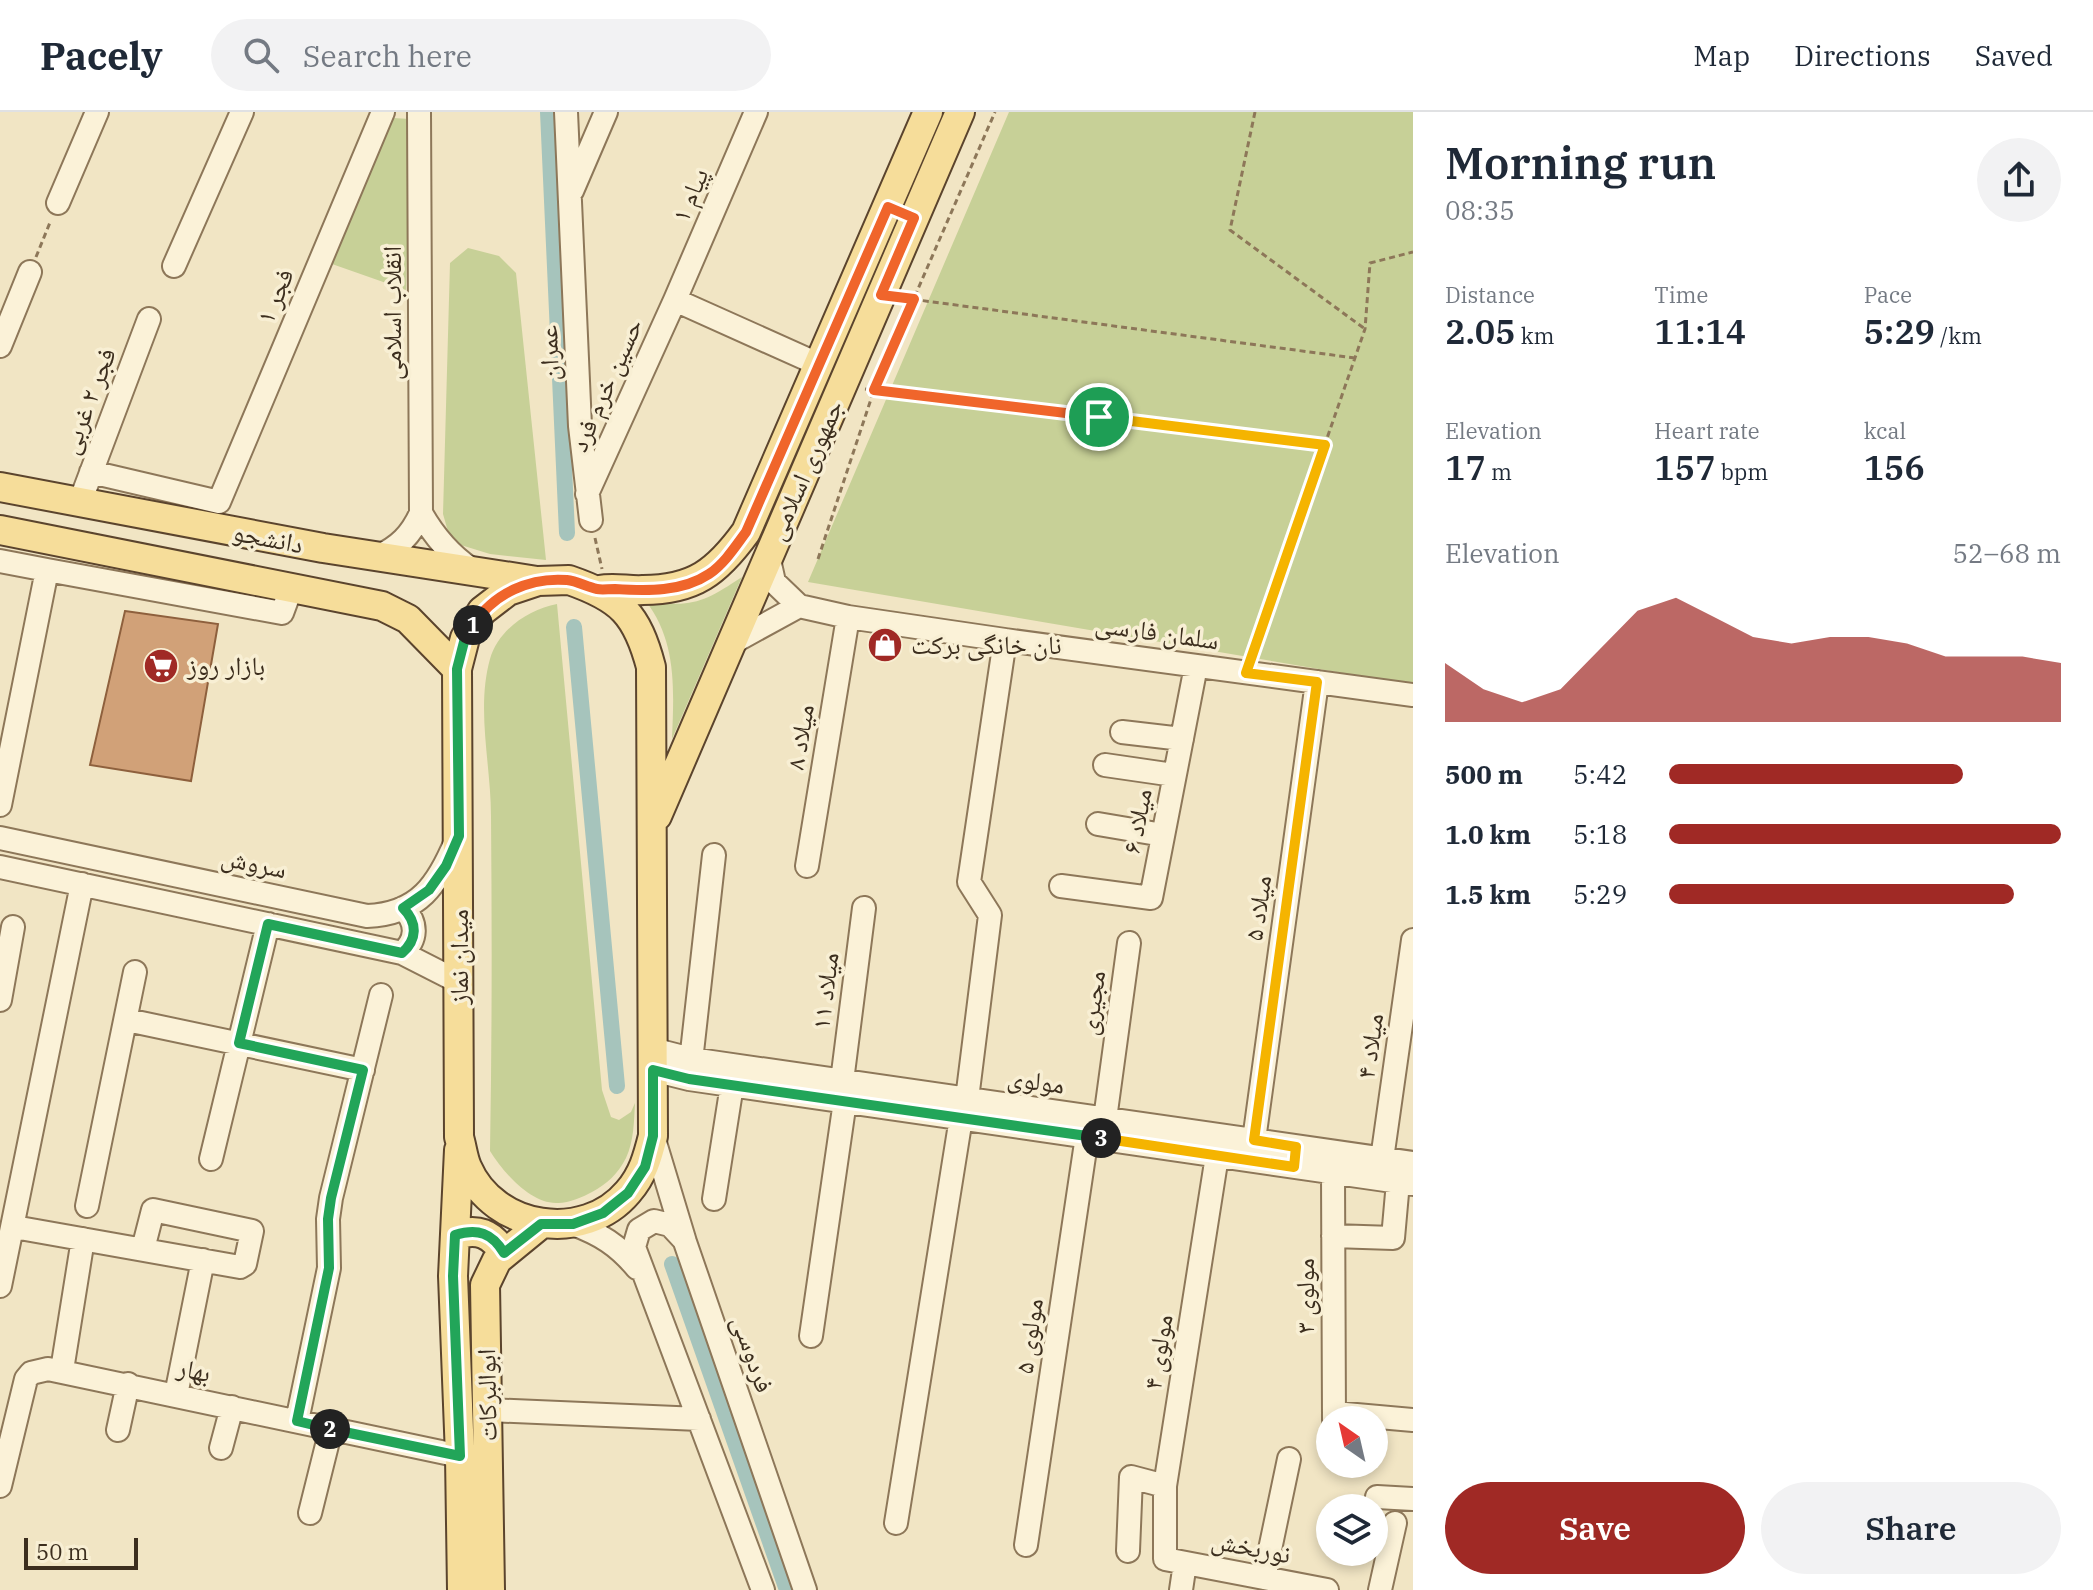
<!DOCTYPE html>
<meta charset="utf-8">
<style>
body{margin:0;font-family:"IBM Plex Serif","Noto Naskh Arabic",serif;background:#f2f2f3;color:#1f2937;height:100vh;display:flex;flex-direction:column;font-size:30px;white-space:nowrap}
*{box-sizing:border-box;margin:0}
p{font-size:26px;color:#747a83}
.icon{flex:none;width:44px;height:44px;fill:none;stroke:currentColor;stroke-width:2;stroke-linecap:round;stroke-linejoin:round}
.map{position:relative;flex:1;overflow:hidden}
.sheet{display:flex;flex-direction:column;background:#fff;width:680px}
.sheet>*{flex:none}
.needle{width:52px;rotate:326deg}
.fabs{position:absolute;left:1316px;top:1294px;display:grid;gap:16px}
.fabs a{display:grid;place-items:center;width:72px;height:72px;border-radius:50%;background:#fff;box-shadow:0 4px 12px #0003;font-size:40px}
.scale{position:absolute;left:24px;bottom:20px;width:114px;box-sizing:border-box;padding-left:8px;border:4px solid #3c2e1e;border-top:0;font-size:22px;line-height:28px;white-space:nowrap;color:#3c2e1e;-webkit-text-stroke:6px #f8efd4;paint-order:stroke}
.pin{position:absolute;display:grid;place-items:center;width:68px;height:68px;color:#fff;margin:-34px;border:4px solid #fff;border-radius:50%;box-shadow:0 2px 8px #0007}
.km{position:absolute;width:40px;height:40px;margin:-20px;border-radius:50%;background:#222;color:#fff;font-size:22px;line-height:40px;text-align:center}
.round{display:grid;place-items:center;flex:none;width:84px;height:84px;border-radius:42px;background:#f2f2f3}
.overview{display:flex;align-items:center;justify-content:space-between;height:136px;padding:0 32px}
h1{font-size:44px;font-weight:600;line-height:60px}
.metrics{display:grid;grid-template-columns:repeat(3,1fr);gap:12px;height:136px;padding:8px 32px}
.metrics div{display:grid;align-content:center}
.metrics b{font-size:34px;font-weight:600}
.metrics small{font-size:22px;font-weight:400}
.metrics p{font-size:22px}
.chart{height:224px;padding:16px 32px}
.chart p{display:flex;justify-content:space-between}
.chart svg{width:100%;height:144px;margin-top:8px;fill:#a02925;opacity:.7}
.button{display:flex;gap:16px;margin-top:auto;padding:16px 32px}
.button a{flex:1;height:92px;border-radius:48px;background:#a02925;color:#fff;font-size:32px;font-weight:600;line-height:92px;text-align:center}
.button a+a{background:#f2f2f3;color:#1f2937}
ul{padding:0 32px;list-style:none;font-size:26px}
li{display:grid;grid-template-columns:128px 96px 1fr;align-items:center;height:60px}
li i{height:20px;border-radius:10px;background:#a02925}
header{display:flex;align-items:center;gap:48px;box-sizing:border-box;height:112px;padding:0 40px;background:#fff;border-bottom:2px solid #e0e1e3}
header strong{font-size:38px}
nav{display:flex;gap:44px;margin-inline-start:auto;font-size:28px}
.search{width:560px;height:72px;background:#f2f2f3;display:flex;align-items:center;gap:20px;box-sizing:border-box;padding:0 28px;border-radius:44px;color:#747a83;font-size:30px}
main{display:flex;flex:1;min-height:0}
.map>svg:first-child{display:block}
.green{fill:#c7d097}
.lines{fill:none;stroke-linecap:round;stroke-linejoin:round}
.canal{stroke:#a6c4bc;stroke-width:16}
.building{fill:#d1a178;stroke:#8e603d;stroke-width:2}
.minor-casing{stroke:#8d7759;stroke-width:26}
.major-casing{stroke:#5b442d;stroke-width:32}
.path{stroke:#8d7759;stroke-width:3;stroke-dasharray:6 4;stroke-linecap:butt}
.minor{stroke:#fbf2d8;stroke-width:22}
.major{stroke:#f6dd9a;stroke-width:28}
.split-1-casing{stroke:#fff;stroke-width:16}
.split-2-casing{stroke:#fff;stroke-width:16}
.split-3-casing{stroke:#fff;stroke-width:16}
.split-4-casing{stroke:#fff;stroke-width:16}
.split-1{stroke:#f0652b;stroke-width:10}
.split-2{stroke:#22a559;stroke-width:10}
.split-3{stroke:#22a559;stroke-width:10}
.split-4{stroke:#f5b400;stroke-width:10}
.labels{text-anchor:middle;stroke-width:7;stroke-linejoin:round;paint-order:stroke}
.street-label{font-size:26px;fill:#3c2e1e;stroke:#f8efd4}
.poi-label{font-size:26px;fill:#3c2e1e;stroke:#f8efd4;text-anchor:start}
</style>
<header>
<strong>Pacely</strong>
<div class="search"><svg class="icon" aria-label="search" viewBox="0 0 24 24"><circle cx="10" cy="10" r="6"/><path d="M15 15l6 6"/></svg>Search here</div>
<nav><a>Map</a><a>Directions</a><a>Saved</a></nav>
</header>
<main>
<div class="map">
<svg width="1413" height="1478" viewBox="0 0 1413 1478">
<rect width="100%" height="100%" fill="#f1e5c4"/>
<path class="green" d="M1009 0H1413V573L808 470Z
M393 6 410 7 406 178 332 152Z
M468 136 499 144 516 161 546 448 490 442 451 430 443 402 450 151Z
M742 465 672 627C674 577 677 529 645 488 691 497 704 490 742 465Z
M557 492 602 978 611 1005 619 1008 631 1000 635 991C634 1009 634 1029 626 1046 617 1063 608 1071 592 1080 583 1085 567 1092 556 1091 530 1091 503 1060 490 1039 492 928 492 816 491 704 491 653 476 597 490 547 498 518 529 497 557 492Z"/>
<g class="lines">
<path class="canal" d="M548 0 567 421
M574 515 617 974
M672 1152 787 1478"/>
</g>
<path class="building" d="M125 499 218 512 191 669 90 653Z"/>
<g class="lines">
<g class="minor-casing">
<path id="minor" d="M566 0 580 314 591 408
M572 79 606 0
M58 91 97 0
M174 154 242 0
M675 188 820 253
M0 234 30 160
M91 360 219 390 383 0
M587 382 675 188 756 0
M80 390 149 207
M421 401C434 424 449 442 471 457
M768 443 774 470 799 494
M377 445C399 435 411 423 421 401L419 0
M0 449 47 458 0 693
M47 458 282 501 292 474
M799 494 848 505 1005 528 1413 583
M728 533 799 494
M1122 620 1182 627
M1105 653 1174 663
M1098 712 1163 723
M0 726 367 804C419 802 438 772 456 729
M807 754 848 505
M0 755 402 841 459 870
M1061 774 1151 786 1196 554
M402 841C417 828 418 811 403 796
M0 888 13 815
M127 908 363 958
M652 937 691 947 1413 1051
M653 958 689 967 1413 1072
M690 958 714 743
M842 969 864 796
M967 987 990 803 969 770 1005 528
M1105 1007 1129 831
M653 1024 685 1130 805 1478
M1254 1028 1317 570
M1217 1044 1165 1374V1447L1327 1478
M211 1047 268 812
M1382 1047 1413 828
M1333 1061 1334 1308
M714 1087 732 973
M87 1094 135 860
M573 1112C600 1122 618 1133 637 1156
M14 1115 240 1155 245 1152 252 1119 153 1098 143 1137
M1333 1124 1393 1126 1398 1070
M684 1128 670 1113 654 1109 639 1118 634 1135 763 1478
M0 1174 82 772
M811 1224 845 989
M62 1258 83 1127
M176 1283 203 1148
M488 1298 699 1307
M1334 1301 1413 1308
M297 1309 329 1156 328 1107 331 1086 381 883
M118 1318 128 1272
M221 1336 232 1295
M0 1374 26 1267 31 1261 48 1257 460 1344
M1377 1385 1413 1387
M310 1401 331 1317
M896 1411 961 1006
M1026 1433 1087 1024
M1128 1439 1131 1365 1165 1374
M1264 1466 1289 1347
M1181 1478 1185 1451
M1380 1478 1395 1411"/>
</g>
<g class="major-casing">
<path id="major" d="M0 375 323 436 537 469
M0 418 382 494 408 507 457 557
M569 468C621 486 637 502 651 555L653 1024C648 1044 643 1063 628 1080 584 1132 494 1118 467 1055 463 1046 462 1035 459 1025L457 557 465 526 482 499 508 479 538 469Z
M600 478C614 475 629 479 643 478 694 478 717 460 746 420L928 0
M657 704 960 0
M459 1038 453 1164 460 1344 462 1478
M455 1123C478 1116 491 1121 504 1141
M490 1478 485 1173 497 1148 541 1112"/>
</g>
<path class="path" d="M1255 0 1230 118 1365 217
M36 145 51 108
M903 186 1355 246
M865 277 1325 333
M595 426 602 457
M818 447 874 278 995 0
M1252 542 1365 217 1370 151 1413 140"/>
<use href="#minor" class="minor"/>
<use href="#major" class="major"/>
</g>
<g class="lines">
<g class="split-1-casing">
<path id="split-1" d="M473 513C494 481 530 465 567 468 577 469 587 475 597 477 602 478 608 477 615 477 647 479 682 480 709 462 724 452 735 435 746 420L888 95 914 106 881 183 914 187 874 278 1099 305"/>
</g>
<g class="split-2-casing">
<path id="split-2" d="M330 1317 297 1309 329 1156 328 1107 331 1086 363 958 239 931 268 812 402 841C417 828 418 811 403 796L429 778 446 754 459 724 457 557 465 526 473 513"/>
</g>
<g class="split-3-casing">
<path id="split-3" d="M330 1317 460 1344 453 1164 455 1123C478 1116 492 1121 504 1141L541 1112H573L603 1101 628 1081 645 1055 653 1024V958L689 967 1101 1026"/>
</g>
<g class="split-4-casing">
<path id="split-4" d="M1099 305 1325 333 1246 561 1317 570 1254 1028 1296 1035 1294 1055 1101 1026"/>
</g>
<use href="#split-1" class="split-1"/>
<use href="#split-2" class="split-2"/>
<use href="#split-3" class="split-3"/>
<use href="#split-4" class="split-4"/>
</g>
<defs>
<g id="shop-disc" transform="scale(1.8)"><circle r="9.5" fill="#a02925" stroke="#f8efd4"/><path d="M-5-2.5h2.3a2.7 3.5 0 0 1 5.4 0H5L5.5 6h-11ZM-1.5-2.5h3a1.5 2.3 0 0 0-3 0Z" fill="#fff"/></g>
<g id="supermarket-disc" transform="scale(1.8)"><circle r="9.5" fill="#a02925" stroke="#f8efd4"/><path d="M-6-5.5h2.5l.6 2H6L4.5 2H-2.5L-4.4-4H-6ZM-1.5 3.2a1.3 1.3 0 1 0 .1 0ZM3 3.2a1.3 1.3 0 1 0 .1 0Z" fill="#fff"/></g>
</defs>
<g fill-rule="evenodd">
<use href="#shop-disc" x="885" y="533"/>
<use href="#supermarket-disc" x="161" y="554"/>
</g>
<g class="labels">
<g class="street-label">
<text transform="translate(690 83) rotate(-67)" y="9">پیام ۱</text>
<text transform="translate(275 184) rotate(-67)" y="9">فجر ۱</text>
<text transform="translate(392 201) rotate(-90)" y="9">انقلاب اسلامی</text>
<text transform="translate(549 241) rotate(-92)" y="9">عمران</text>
<text transform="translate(606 273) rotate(-66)" y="9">حسین خرم فرد</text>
<text transform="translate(88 289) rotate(-69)" y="9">فجر ۲ غربی</text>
<text transform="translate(805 358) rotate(-66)" y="9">جمهوری اسلامی</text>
<text transform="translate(268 426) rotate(11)" y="9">دانشجو</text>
<text transform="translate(1157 520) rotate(8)" y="9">سلمان فارسی</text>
<text transform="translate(800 625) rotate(-81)" y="9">میلاد ۸</text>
<text transform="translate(1137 709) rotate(-79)" y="9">میلاد ۶</text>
<text transform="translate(254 751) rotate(12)" y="9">سروش</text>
<text transform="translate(1258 796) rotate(-82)" y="9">میلاد ۵</text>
<text transform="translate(459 845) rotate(-90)" y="9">میدان نماز</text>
<text transform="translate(825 879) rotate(-83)" y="9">میلاد ۱۱</text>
<text transform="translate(1092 891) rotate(-82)" y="9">مجیری</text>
<text transform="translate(1370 934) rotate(-82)" y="9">میلاد ۴</text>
<text transform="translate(1036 969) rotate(8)" y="9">مولوی</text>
<text transform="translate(1305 1184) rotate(-90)" y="9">مولوی ۳</text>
<text transform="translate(1029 1224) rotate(-82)" y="9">مولوی ۵</text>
<text transform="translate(1158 1240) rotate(-81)" y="9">مولوی ۴</text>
<text transform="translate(753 1242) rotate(71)" y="9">فردوسی</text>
<text transform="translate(194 1258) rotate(12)" y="9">بهار</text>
<text transform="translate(487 1283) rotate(-91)" y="9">ابوالبرکات</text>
<text transform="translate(1251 1435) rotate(11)" y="9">نوربخش</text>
</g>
<g class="poi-label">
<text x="911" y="542">نان خانگی برکت</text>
<text x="187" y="563">بازار روز</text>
</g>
</g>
</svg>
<div class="fabs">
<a><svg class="needle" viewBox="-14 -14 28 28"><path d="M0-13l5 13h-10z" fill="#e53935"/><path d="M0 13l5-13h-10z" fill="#747a83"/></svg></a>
<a><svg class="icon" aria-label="layers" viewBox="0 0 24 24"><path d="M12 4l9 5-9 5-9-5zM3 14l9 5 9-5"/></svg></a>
</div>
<div class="scale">50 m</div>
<div class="pin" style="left:1099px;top:305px;background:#1e9e55"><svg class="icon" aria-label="arrive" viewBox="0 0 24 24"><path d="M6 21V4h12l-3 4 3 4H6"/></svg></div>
<b class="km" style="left:473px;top:513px">1</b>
<b class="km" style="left:330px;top:1317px">2</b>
<b class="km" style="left:1101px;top:1026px">3</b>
</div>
<section class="sheet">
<div class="overview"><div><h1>Morning run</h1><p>08:35</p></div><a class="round"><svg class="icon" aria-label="share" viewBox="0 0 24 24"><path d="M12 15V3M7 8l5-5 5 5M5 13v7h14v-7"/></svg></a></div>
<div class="metrics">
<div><p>Distance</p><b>2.05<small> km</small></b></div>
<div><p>Time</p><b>11:14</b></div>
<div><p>Pace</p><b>5:29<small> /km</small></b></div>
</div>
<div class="metrics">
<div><p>Elevation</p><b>17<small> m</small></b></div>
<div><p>Heart rate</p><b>157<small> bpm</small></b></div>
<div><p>kcal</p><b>156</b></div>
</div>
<div class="chart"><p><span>Elevation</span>52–68 m</p>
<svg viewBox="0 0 160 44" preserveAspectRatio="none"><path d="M0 44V26L10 34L20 38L30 34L40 22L50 10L60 6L70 12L80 18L90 20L100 18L110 18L120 20L130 24L140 24L150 24L160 26V44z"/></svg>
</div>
<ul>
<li><b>500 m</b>5:42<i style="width:75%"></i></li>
<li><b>1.0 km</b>5:18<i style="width:100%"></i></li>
<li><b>1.5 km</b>5:29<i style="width:88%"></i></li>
</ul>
<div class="button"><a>Save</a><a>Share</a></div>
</section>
</main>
